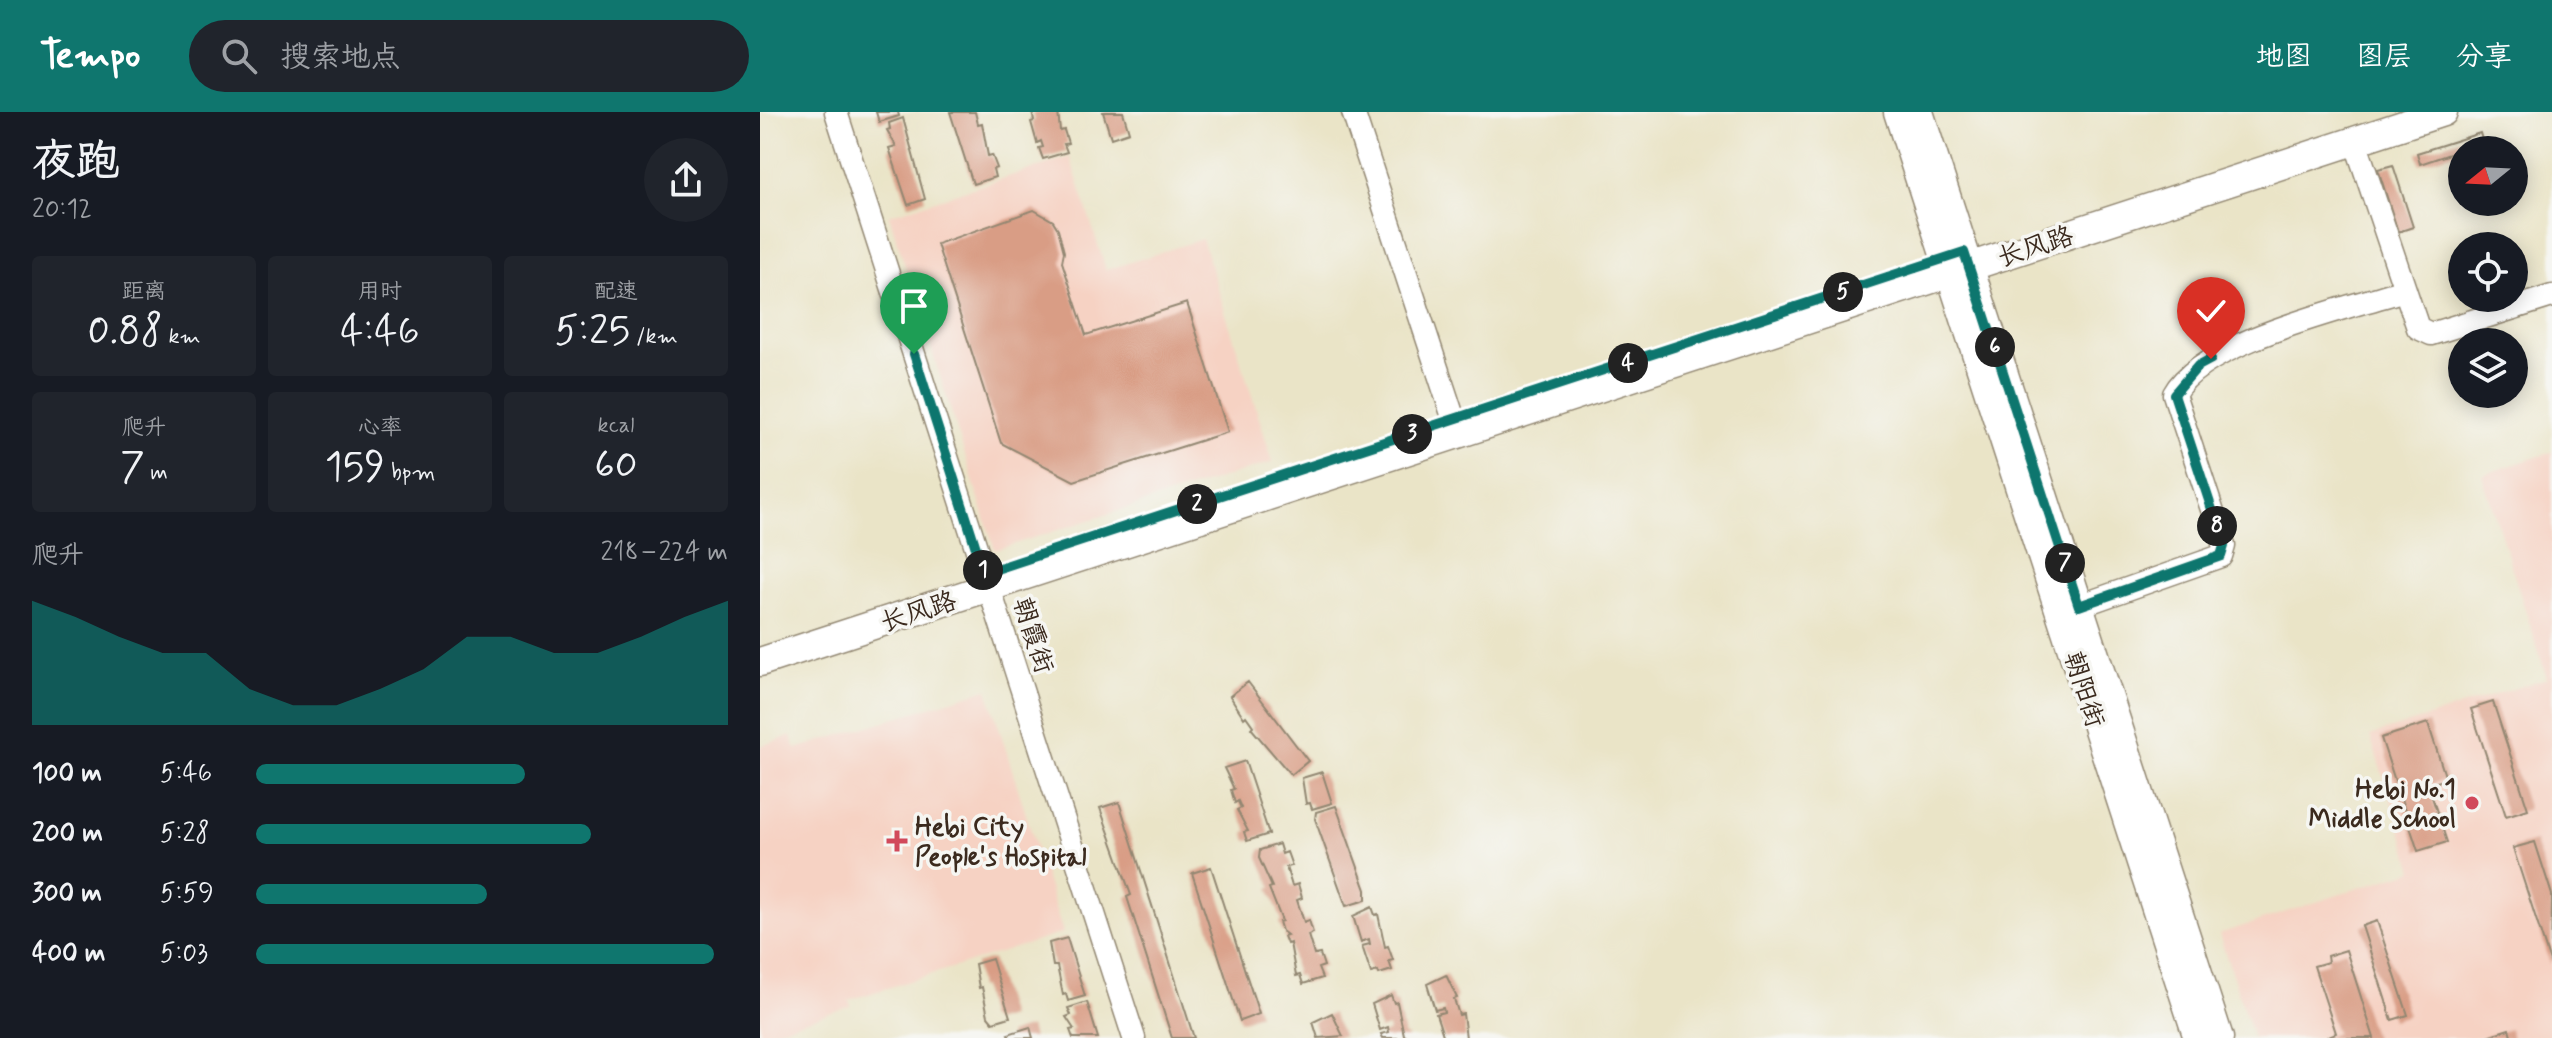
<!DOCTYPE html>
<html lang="zh">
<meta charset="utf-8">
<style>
body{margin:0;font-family:Mynerve,"LXGW WenKai TC",sans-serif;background:#20242c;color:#f1f3f6;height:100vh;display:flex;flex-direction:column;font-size:30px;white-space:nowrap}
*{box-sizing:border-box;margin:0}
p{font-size:26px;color:#9ea1a6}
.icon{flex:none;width:44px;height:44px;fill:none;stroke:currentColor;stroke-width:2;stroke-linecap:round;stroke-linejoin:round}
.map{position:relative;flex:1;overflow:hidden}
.details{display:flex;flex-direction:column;background:#171b24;width:760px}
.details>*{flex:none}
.needle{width:52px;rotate:252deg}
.controls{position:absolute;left:1688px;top:24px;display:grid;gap:16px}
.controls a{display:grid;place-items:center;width:80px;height:80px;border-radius:50%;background:#171b24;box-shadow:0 4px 20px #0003;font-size:40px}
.pin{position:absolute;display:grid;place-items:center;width:68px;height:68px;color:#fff;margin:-82px -34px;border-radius:50% 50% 50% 0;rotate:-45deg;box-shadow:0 0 8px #0007}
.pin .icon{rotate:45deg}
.km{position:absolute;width:40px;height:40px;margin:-20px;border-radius:50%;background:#222;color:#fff;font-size:22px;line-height:40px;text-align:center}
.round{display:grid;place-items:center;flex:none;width:84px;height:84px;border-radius:42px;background:#20242c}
.summary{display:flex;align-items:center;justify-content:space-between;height:136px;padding:0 32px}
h1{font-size:44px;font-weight:600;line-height:60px}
.figures{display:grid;grid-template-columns:repeat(3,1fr);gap:12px;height:136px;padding:8px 32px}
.figures div{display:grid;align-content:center;border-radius:8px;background:#20242c;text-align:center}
.figures b{font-size:40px;font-weight:600}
.figures small{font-size:22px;font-weight:400}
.figures p{font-size:22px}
.chart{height:224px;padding:16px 32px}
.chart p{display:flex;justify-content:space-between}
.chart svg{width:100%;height:144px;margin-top:8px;fill:#0f766e;opacity:.7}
ul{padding:0 32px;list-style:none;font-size:26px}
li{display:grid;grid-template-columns:128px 96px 1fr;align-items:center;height:60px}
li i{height:20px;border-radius:10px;background:#0f766e}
header{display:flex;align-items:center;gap:48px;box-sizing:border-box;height:112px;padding:0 40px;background:#0f766e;color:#fff}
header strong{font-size:38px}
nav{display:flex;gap:44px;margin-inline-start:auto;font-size:28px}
.search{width:560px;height:72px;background:#20242c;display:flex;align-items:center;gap:20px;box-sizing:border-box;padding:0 28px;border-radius:44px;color:#9ea1a6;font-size:30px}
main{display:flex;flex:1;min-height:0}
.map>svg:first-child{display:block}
.built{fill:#f6d2c3}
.building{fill:#d99d85}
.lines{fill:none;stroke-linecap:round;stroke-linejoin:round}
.minor-casing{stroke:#928772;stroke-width:25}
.major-casing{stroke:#928772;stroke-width:31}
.minor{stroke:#fff;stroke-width:22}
.major{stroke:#fff;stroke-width:28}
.route-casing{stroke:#fff;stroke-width:16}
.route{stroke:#0f766e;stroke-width:10}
.poi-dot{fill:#d1495b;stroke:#f6f6f2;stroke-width:3}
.labels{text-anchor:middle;stroke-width:7;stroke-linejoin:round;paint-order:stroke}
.street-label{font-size:26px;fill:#3b2a1e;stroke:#f6f6f2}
.poi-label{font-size:26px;font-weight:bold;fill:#3b2a1e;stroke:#f6f6f2;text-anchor:end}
</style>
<header>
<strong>Tempo</strong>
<div class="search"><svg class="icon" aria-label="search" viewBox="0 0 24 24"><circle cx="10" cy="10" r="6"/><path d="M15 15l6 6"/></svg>搜索地点</div>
<nav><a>地图</a><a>图层</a><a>分享</a></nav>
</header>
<main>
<section class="details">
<div class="summary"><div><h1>夜跑</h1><p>20:12</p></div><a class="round"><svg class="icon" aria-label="share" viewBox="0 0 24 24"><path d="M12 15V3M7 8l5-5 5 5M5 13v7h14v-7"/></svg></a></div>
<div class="figures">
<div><p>距离</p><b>0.88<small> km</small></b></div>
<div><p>用时</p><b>4:46</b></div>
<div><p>配速</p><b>5:25<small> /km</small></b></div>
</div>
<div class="figures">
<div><p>爬升</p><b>7<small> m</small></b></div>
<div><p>心率</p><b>159<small> bpm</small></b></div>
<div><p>kcal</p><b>60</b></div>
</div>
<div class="chart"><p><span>爬升</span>218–224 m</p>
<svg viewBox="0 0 160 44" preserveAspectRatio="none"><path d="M0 44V6L10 11L20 17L30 22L40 22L50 33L60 38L70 38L80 33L90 27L100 17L110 17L120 22L130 22L140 17L150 11L160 6V44z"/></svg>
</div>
<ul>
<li><b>100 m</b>5:46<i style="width:57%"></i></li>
<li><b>200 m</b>5:28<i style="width:71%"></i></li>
<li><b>300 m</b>5:59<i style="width:49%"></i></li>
<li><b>400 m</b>5:03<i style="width:97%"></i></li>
</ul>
</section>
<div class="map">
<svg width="1792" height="926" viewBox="0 0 1792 926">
<rect width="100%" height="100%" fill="#f6f6f2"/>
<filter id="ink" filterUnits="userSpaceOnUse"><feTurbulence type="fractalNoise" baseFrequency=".0125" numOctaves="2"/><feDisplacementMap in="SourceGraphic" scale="16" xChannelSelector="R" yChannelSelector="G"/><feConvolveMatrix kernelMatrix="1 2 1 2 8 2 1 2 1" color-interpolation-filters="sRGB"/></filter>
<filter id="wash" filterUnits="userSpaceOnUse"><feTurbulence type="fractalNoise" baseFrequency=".006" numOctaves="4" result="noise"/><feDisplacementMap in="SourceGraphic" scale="32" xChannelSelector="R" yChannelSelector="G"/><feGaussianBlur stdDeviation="1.8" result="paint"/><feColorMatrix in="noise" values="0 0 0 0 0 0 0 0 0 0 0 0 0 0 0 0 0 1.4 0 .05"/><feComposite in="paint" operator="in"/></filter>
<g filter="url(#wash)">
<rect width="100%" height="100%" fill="#eae4c7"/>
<path class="built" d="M310 45 346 158 442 127 513 350 235 438 129 103Z
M1792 340V926H1493L1459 822 1654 758 1610 624 1787 566 1722 363Z
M227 577 303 821 89 888 91 894 0 923V634L31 624 36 637Z"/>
<g id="blocks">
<path class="building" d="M116 0H138L139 4 119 10Z
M190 0H215L218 12 222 11 228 44 232 43 237 56 233 57 235 65 213 72Z
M272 0H298L300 19 304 18 308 31 304 32 307 40 283 47 279 36 283 35 281 29 277 31 271 10 274 9Z
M343 0H363L369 20 351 26Z
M143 6 165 87 148 93 129 36 136 34 127 18 130 17 129 11Z
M1720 21 1723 31 1660 52 1657 41Z
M1633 53 1653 115 1638 120 1618 57Z
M274 98 293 109 298 117 304 140 302 150 326 223 427 191 468 320 314 369 241 331 177 132Z
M488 570 548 649 531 663 491 616 493 614 486 604 484 606 470 584Z
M1733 590 1768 697 1746 704 1711 597Z
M1668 611 1686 667 1668 673 1687 730 1658 739 1621 626Z
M485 649 509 722 487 729 484 720 488 719 477 698 481 696 478 689 475 691 471 678 474 677 464 656Z
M562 660 572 691 552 697 550 691 546 692 542 666Z
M359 690 395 803 434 926H412L375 810 367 785 371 783 340 696Z
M576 694 606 778V788L586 794 555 707 556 700Z
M1775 730 1792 783 1791 853 1753 736Z
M519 732 522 742 527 740 532 754 526 755 532 774 538 772 542 786 537 788 544 810 549 808 553 821 548 823 554 843 560 842 564 854 558 856 562 866 543 872 540 863 536 864 530 831 527 832 524 824 527 823 522 819 519 810 522 809 509 776 512 775 499 746 500 738Z
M451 755 499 902 480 909 432 761Z
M612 795 615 803 618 802 625 835 628 834 633 848 629 849 632 858 619 862 618 859 611 861 602 834 610 832 609 827 601 830 593 804Z
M1617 809 1648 903 1632 908 1602 814Z
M307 826 325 884 308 889 306 882 303 883 297 854H293L289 831Z
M1586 838 1614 926H1564L1576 921 1554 854 1568 850 1567 844Z
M232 847 250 905 233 910 228 904 222 875 219 876 215 852Z
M686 863 697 886 694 887 699 903 703 902 706 926H684L676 902 684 900 683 896 675 898 667 872Z
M631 883 634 891 637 890 644 923 648 926H623L621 922 629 920 628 915 620 918 612 892Z
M327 890 338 926H313L310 918 314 917 306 905 311 903 308 896Z
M572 901 583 924 558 926 553 910Z
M270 915 273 926H250L248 922Z
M1749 917 1752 926H1724V925Z"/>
</g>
</g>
<g filter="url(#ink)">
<use href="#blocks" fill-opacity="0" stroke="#928772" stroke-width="2"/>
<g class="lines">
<g class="minor-casing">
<path id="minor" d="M76 0 374 926
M593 0 694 308
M1595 29 1658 216 1671 222 1792 184
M1319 494 1461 444 1464 434 1414 282C1442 229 1586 197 1644 178"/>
</g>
<g class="major-casing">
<path id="major" d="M1138 0 1438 926
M1159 0 1459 926
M0 550 1683 0"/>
</g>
<use href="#minor" class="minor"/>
<use href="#major" class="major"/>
</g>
</g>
<g class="lines" filter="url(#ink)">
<g class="route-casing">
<path id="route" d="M154 242 224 461 1204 140 1319 494 1461 444 1464 434 1414 282 1438 254 1451 247"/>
</g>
<use href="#route" class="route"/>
</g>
<g class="poi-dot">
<circle cx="1712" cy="691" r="8"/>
<path d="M133 717h8v8h8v8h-8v8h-8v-8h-8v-8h8z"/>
</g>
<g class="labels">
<g class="street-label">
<text transform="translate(1275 134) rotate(-18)" y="9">长风路</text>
<text transform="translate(158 499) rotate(-18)" y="9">长风路</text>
<text transform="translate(274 523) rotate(72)" y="9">朝霞街</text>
<text transform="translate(1325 577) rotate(72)" y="9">朝阳街</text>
</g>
<g class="poi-label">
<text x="1696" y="685">Hebi No.1<tspan x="1696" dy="30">Middle School</tspan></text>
<text x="155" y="723" text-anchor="start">Hebi City<tspan x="155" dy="30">People's Hospital</tspan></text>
</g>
</g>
</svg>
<div class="controls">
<a><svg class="needle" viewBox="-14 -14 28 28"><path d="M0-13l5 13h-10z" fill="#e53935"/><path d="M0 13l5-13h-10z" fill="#9ea1a6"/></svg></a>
<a><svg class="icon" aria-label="locate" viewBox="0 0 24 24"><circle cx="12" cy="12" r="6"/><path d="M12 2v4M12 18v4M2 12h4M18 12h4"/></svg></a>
<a><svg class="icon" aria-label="layers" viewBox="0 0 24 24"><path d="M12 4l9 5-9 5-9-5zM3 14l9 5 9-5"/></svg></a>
</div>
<div class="pin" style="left:154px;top:242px;background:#1e9e55"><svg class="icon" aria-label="arrive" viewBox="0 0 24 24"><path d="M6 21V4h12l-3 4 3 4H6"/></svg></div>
<div class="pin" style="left:1451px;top:247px;background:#d93025"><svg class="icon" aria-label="check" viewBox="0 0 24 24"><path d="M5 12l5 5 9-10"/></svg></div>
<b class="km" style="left:223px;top:458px">1</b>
<b class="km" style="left:437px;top:392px">2</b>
<b class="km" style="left:652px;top:322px">3</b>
<b class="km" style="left:868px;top:251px">4</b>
<b class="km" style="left:1083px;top:180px">5</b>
<b class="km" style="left:1235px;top:235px">6</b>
<b class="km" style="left:1305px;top:451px">7</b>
<b class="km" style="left:1457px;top:414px">8</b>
</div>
</main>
